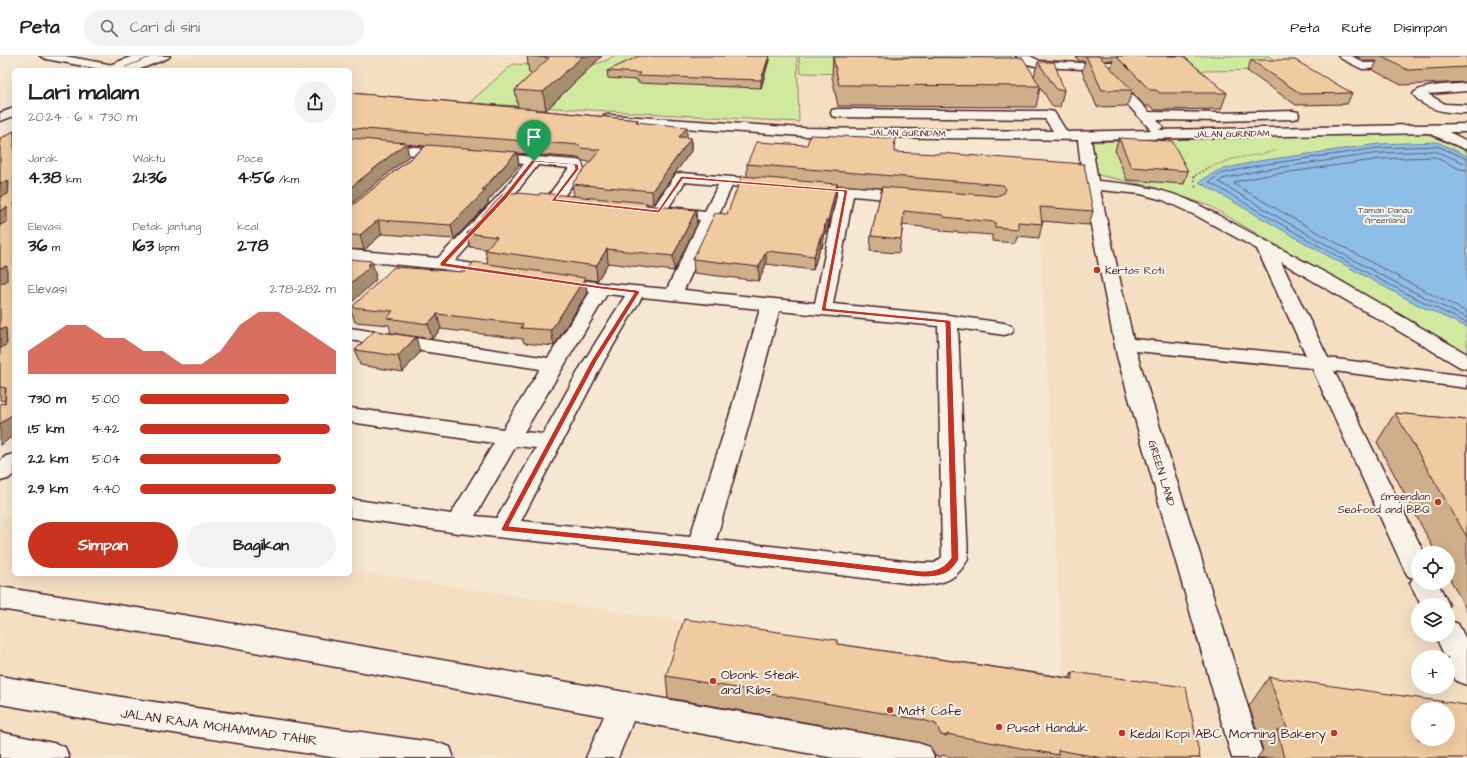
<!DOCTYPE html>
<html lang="id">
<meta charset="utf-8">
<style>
body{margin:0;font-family:"Architects Daughter",sans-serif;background:#f2f2f2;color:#202124;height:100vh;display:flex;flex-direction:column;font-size:15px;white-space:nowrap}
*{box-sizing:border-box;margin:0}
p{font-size:13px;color:#757577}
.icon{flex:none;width:22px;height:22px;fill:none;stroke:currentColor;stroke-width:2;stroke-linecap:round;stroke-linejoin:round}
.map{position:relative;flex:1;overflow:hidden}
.panel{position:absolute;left:12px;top:12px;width:340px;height:508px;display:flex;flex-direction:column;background:#fff;border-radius:6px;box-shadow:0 4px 16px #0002}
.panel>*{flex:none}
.controls{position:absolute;left:1411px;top:490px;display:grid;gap:8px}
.controls a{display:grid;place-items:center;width:44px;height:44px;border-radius:50%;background:#fff;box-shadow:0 4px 16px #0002;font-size:20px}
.pin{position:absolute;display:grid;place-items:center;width:34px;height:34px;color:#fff;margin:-41px -17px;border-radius:50% 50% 50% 0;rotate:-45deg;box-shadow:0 0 4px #0007}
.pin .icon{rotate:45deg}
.round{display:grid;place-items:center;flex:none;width:42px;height:42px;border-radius:21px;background:#f2f2f2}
.summary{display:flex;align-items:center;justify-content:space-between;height:68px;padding:0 16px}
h1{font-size:22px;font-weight:800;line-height:30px}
.figures{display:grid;grid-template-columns:repeat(3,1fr);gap:6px;height:68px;padding:4px 16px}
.figures div{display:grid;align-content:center}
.figures b{font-size:17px;font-weight:800}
.figures small{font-size:11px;font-weight:400}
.figures p{font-size:11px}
.chart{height:112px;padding:8px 16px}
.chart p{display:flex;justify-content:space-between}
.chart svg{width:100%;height:72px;margin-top:4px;fill:#c8321e;opacity:.7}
.cta{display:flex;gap:8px;margin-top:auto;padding:8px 16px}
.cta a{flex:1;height:46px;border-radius:24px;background:#c8321e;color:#fff;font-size:16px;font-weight:800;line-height:46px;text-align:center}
.cta a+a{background:#f2f2f2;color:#202124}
ul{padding:0 16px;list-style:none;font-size:13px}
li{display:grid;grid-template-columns:64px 48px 1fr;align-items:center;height:30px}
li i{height:10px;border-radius:5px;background:#c8321e}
header{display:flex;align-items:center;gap:24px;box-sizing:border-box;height:56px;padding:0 20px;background:#fff;border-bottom:1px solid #e0e0e0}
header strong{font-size:19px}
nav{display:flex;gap:22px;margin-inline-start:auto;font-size:14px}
.search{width:280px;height:36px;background:#f2f2f2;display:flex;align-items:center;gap:10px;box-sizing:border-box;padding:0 14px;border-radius:22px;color:#757577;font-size:15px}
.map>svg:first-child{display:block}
.built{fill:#f4dfc3;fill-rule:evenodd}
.green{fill:#d1e99f;stroke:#8e8465}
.water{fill:#8dbee8;stroke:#727e9c}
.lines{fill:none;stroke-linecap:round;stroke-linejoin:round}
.shore{stroke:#655f77;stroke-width:1}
.minor-casing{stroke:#4a1f2b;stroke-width:3}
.major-casing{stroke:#4a1f2b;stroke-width:3}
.path-far1{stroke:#4a1f2b;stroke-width:1.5;stroke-dasharray:0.5 1.5;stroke-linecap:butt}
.path{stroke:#4a1f2b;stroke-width:2;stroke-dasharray:1 2.5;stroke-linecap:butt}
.minor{fill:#f7f3e8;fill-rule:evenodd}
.major{fill:#f7f3e8;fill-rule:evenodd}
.wall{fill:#ceaf8a;stroke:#4a1f2b;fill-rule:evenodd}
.shaded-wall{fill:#a88e70;stroke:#4a1f2b}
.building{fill:#f0cba0;stroke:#4a1f2b;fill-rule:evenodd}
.route{fill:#c8321e;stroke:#fff;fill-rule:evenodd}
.poi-dot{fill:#c8321e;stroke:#f7f3e8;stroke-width:1.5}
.labels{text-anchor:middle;stroke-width:4;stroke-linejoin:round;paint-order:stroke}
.far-street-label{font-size:9px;fill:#4a1f2b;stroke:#f7f3e8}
.far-park-label{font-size:9px;fill:#654742;stroke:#f7f3e8}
.poi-label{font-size:11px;fill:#4a1f2b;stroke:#f7f3e8;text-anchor:start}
.street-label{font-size:11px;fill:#4a1f2b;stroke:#f7f3e8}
.near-poi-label{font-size:13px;fill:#4a1f2b;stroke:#f7f3e8;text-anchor:start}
.near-street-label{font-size:13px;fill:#4a1f2b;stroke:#f7f3e8}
</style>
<header>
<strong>Peta</strong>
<div class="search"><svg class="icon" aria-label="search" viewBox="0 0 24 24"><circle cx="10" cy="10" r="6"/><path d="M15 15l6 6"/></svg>Cari di sini</div>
<nav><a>Peta</a><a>Rute</a><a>Disimpan</a></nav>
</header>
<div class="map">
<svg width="1467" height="702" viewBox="0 0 1467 702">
<rect width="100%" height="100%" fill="#f5e7d2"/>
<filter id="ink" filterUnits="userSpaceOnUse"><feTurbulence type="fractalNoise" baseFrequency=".025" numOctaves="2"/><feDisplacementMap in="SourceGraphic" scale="8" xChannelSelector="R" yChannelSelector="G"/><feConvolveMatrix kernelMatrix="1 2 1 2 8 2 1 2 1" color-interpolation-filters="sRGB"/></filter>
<g filter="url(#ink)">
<path class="built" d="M46 0H1467V90L1430 73 1224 78 803 76 518 58 350 41V14H124Z
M1037 114 1098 119 1150 130 1210 150 1467 302V702H0V460L14 462V518H350V514L1063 625ZM1418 497H1448V527H1418ZM1418 549H1448V579H1418ZM1418 601H1448V631H1418ZM1418 653H1448V683H1418Z"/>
<path class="green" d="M612 0H797L799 66 469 47 513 8 583 12 608 4Z
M799 0H1011L1025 21 800 17Z
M1175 0H1268L1291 14 1196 15Z
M1432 76 1467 92V302L1210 150 1150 130 1098 119 1090 86Z"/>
<path class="water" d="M1437 86 1467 100V271L1418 249 1319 195 1199 126 1219 114 1259 105 1379 88Z"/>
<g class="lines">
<path class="shore" d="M1467 103 1437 90 1379 92 1260 109 1220 118 1209 126C1294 176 1378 226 1467 267
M1467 108 1435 95 1380 97 1261 114 1222 123 1219 126C1300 174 1381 222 1467 262
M1467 114 1460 113 1434 101 1381 103 1262 120 1235 126 1234 128C1311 173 1387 217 1467 256"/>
<g class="minor-casing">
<path id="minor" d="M40 0H65L124 11 128 12 130 14H105L46 3Z
M1016 0H1030L1040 5 1082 7 1169 4 1165 0H1179L1183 4 1181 9 1177 10 1082 13 1040 11 1027 8Z
M1338 0H1352L1364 7 1404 6 1408 7 1410 9 1408 11 1404 12 1362 13 1340 2Z
M1110 18 1114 19 1149 56 1220 57 1293 55 1298 56 1299 59 1298 62 1293 63 1220 65 1157 64 1163 71 1159 74 1467 68V76H1449L1467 85V94L1428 77 1091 84 1098 125C1133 128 1165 132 1197 148L1337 223 1467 298V313L1460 311 1281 206 1328 302 1467 320V332L1334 315 1424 497H1418V527H1438L1449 549 1448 551V549H1421L1410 527 1413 522 1408 520 1404 513 1312 312 1136 295 1264 702H1232L1117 300 1083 129 1078 84 803 80 608 67 603 66 601 63 603 60 608 59 803 72 1053 75 1045 63 837 61 832 60 831 57 832 54 837 53 1049 55 1054 56 1067 76 1154 74H1151L1106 25 1104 22 1106 19ZM1100 134 1141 138 1163 144 1197 160 1257 193 1306 299 1133 283Z
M1467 27V35L1428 38 1445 48 1467 49V57C1448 57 1425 55 1413 38 1420 28 1454 29 1467 27Z
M350 85 448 94 453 95 455 98 453 101 448 102 350 93Z
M489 97 576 104 581 105 584 113 559 147 553 149 547 147 545 144 569 112 538 109 510 144 455 205 504 213 507 217 504 221 498 222 442 213 350 204V194L438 202 500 138 524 108 484 104 482 101 484 98Z
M681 117 770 124 775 126 778 129 775 132 770 134 732 130 684 234 815 247 837 139 801 135 798 132 801 129 806 127 909 135 914 137 917 140 914 143 909 145 853 140 833 248 948 259 1004 267 1011 269 1014 273 1011 277 1004 279 958 272 968 503C957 523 945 528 922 529L700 502 458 477 350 461V443L451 458 494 387 350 366V352L503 373 540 313 350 284V272L548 302 590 236 550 229 547 225 550 221 556 220 601 227 667 233 700 164 659 160 653 158 651 155 676 118ZM685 126 718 129 705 155 669 151ZM607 238 625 240 584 305 543 378 524 376ZM642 241 760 253 729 361 690 481 521 465 604 305ZM779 255 938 270 942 501 935 507H922L716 484 751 361ZM516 390 536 392 497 462 475 460Z
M14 398V418L8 423 0 425V405L6 400Z
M0 531 183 559 918 687 930 691 934 702H834L633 665 618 702H586L604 660 183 583 0 553Z
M1448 564 1458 568 1467 585V629L1456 625 1448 607V601H1445L1435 579H1448Z"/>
</g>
<g class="major-casing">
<path id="major" d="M133 0H149L147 2 117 14H100L102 12Z
M154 0H170L168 2 138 14 124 13 126 11Z
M14 52V60L0 65V57Z
M0 620 127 642 438 687 450 691 454 702H337L127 670 0 648Z
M0 676 53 687 65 691 69 702H0Z"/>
</g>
<path class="path-far1" d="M1207 112 1233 103 1276 95"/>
<path class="path" d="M1196 131 1194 129V120L1209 111"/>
<use href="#minor" class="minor"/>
<use href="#major" class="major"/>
</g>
<path class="wall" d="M527 0H602L546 54H537L638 64V67L687 82H691V95L653 148H647V149L697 168 674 215 608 207 597 225 585 223 587 237 554 290 524 287 523 283 441 273 432 283 391 277 389 269 355 266 350 251 465 216 488 208 485 194 486 193 470 191 467 177 539 139 574 140 572 128 591 106 583 105 580 103V102L517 97 519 109 488 145V148L454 183 382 178 364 194 350 193V150L353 149 425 90 406 88 409 100 350 149V37L518 51 515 34 532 18 529 17Z
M1076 0H1183L1227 37 1221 53 1155 54 1150 50H1145L1132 36 1127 50 1097 51 1082 15 1085 5H1078ZM1113 4 1111 12 1104 5Z
M1355 0H1467V26L1401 29 1373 14 1377 5H1366Z
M833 1 1034 20 1038 6 1064 34 1060 51H1053L1040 31 1036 51 838 50 832 21Z
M769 4 761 32 638 27V24L608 22 607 15Z
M1251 4 1352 37 1347 48 1296 49 1247 15Z
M14 75 5 348V345L0 344V293L7 288 0 293V82L8 79Z
M1119 82 1188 115 1184 128 1127 124 1115 94Z
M894 96 1093 155 1089 169 1042 165V168L1039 182 1017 180 1015 187 992 185V179L941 175V173L903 169 899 197 870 195 871 180 882 132 837 129 836 140 827 177H825L822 192H820L813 214 766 208 759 225 694 217 693 203 727 158 747 121V108Z
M355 294 420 296 403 316 360 309Z
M1395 357 1467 364V555L1448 519V497H1436L1377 386Z
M837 588 1070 622 1072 616 1200 702H955L942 699 941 701 935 700 930 690 918 686 668 642 666 620Z
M1269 621 1467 702H1257L1263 694 1249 650Z"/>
<path class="shaded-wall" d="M583 0H602L546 54 543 36Z
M769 0H770L769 4 761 32V24Z
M687 71V84L679 81Z
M691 82V95L653 148 652 135Z
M406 87 409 100 350 149V132Z
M517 96 519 109 488 145V148L454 183 451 169Z
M7 125 13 137 0 142V127Z
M837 128 836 140 827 177 828 164Z
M7 151 14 163 0 170V155Z
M696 154 697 168 674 215 673 200Z
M378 164 382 178 364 194 360 179Z
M826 164 825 177 822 192 823 179Z
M821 179 820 192 813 214 814 200Z
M607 193 608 207 597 225 596 210Z
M766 195V208L759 225V211Z
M372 205 376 220 375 221 376 224 350 248V228Z
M7 210 14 223 0 228V212Z
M585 222 587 237 554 290 551 274Z
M437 258 441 273 432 283 428 268Z
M6 272 7 288 0 293V273Z
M416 281 420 296 403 316 398 300Z
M14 357V379L0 390V368Z"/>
<path class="building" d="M527 0H583L543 36 515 34 549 2Z
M639 0H769L761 24 637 20 640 17 607 15Z
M1086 0H1099L1132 34H1102Z
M1116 0H1183L1227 37H1160L1156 34H1150Z
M1380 0H1467V11L1408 14Z
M833 1 1023 2 1040 30 839 29Z
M1251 4H1295L1352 37 1301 38Z
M1038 6H1054L1064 34H1057Z
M350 37 537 53 535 54 638 64 636 66 687 71 679 81 691 82 652 135 572 128 600 94 581 92 579 90 580 89 350 72Z
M14 75V357L0 368V347L5 348 6 332 0 331V293L7 288 6 272 0 273V228L7 225V210L0 212V169L7 166V151L0 155V141L8 138 9 126 7 125 0 127V82L8 79 10 77Z
M810 79 895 82 894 96 939 98V97L1084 108 1093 155 1040 151 1042 168 1018 166V173L995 171V166L943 161V159L904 155 901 183 871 180 882 131 997 140 1004 137 1006 133 1003 129 747 108 756 86 807 89Z
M350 82 406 87 350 132Z
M1119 82 1172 85 1188 115 1131 111Z
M427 89 517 96 482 134H486L451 169 378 164 360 179H350V150L353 149Z
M742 120 837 128 828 164H826L823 179H821L814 200 766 195 759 211 693 203 715 157 727 158Z
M505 136 539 139 540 137 647 147 646 149 696 154 673 200 607 193 596 210 485 194 497 181 467 177Z
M350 203 372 205 368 209H371L350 228Z
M474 206 585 222 551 274 521 272 523 268 437 258 428 268 387 262 393 255 350 251 353 250 394 211 465 216Z
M374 275 416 281 398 300 355 294Z
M1395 357 1467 364V481Z
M684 563 837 584V588L1073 623 1072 616 1186 631 1200 702H1103L1058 694V699L947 678V680L941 679 936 668 923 664 666 620Z
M1269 621 1467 649V702H1284L1277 674H1285L1287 672ZM1418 653H1448V683H1418Z"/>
</g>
<path class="route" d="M532 104 578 108 579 113 556 143 658 154 681 120 848 134 826 252 948 264 951 265 959 503C950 519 940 521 922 521L700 495 502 475 501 473 591 305 634 237 601 233 440 210V207L503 140ZM535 106 574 109 575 113 551 145 659 157 683 123 844 136 821 255 945 267 951 502C943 513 935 515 922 515L700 489 509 470 597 305 640 236 637 234 601 230 446 207 507 142Z"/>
<g class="poi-dot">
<circle cx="1097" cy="214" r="4"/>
<circle cx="1438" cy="446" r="4"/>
<circle cx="713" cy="625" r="4"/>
<circle cx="890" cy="654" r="4"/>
<circle cx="999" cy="671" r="4"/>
<circle cx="1122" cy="677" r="4"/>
<circle cx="1334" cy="677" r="4"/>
</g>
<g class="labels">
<g class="far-street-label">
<text transform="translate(908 77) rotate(1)" y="3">JALAN GURINDAM</text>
<text transform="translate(1232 78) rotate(-1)" y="3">JALAN GURINDAM</text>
</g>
<g class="far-park-label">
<text x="1385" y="157">Taman Danau<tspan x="1385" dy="10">Greenland</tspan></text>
</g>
<g class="poi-label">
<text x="1105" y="218">Kertas Roti</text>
<text x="1430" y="444" text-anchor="end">Greendlan<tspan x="1430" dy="13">Seafood and BBQ</tspan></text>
</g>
<g class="street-label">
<text transform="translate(1162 417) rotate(73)" y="4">GREEN LAND</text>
</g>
<g class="near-poi-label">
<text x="721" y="623">Obonk Steak<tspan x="721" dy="15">and Ribs</tspan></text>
<text x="898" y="659">Matt Cafe</text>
<text x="1007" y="676">Pusat Handuk</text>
<text x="1130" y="682">Kedai Kopi ABC</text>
<text x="1326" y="682" text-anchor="end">Morning Bakery</text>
</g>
<g class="near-street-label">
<text transform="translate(219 670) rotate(8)" y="5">JALAN RAJA MOHAMMAD TAHIR</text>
</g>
</g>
</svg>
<div class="controls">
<a><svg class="icon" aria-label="locate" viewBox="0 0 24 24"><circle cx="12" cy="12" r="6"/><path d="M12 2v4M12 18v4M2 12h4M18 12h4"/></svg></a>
<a><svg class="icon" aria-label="layers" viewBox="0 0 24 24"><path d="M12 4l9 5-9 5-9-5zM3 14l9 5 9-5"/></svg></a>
<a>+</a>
<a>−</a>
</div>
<div class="pin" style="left:534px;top:105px;background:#1e9e55"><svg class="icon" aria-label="arrive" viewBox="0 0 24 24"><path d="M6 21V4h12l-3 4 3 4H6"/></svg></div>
<section class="panel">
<div class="summary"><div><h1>Lari malam</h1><p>20:24 · 6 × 730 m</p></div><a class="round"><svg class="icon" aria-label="share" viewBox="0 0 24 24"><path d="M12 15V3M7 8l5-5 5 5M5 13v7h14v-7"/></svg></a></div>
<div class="figures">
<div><p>Jarak</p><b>4.38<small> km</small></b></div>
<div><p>Waktu</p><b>21:36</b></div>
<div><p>Pace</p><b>4:56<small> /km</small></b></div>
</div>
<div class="figures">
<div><p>Elevasi</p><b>36<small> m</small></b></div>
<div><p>Detak jantung</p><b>163<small> bpm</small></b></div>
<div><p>kcal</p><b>278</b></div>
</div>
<div class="chart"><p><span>Elevasi</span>278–282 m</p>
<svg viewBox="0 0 160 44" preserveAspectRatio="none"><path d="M0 44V30L10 22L20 14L30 14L40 22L50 22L60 30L70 30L80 38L90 38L100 30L110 14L120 6L130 6L140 14L150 22L160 30V44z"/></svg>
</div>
<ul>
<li><b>730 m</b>5:00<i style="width:76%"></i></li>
<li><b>1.5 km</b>4:42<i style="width:97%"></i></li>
<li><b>2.2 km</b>5:04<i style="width:72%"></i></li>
<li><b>2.9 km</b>4:40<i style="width:100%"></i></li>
</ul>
<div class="cta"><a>Simpan</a><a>Bagikan</a></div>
</section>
</div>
